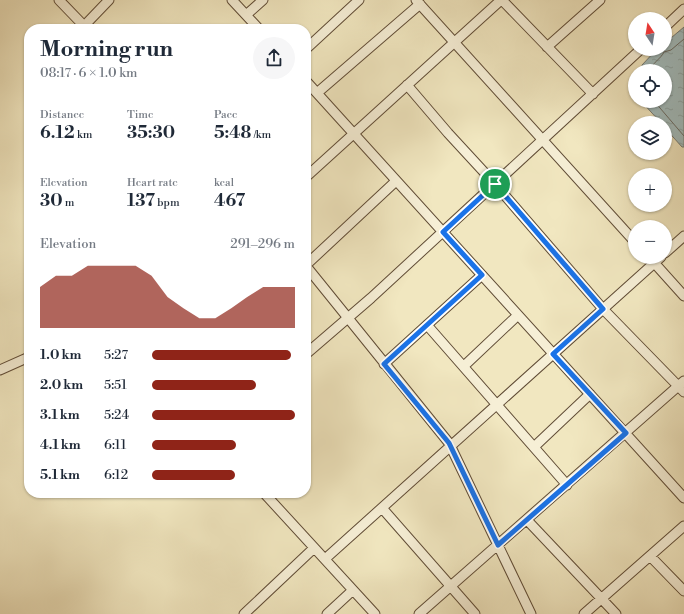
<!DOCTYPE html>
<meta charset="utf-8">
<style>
body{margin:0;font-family:"Libre Bodoni",serif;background:#f6f6f7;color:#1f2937;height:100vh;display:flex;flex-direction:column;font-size:15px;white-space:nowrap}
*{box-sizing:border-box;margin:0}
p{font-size:13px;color:#747a83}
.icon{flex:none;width:22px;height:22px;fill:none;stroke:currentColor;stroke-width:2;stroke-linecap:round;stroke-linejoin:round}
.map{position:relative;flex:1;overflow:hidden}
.side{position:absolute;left:24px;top:24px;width:287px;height:474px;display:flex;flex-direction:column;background:#fff;border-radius:16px;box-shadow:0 1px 3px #0004}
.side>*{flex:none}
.needle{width:26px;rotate:348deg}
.controls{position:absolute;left:628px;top:12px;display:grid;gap:8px}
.controls a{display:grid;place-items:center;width:44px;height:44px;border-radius:50%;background:#fff;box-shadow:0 1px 3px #0004;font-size:20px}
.pin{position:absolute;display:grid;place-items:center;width:34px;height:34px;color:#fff;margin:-17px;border:2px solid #fff;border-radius:50%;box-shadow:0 1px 4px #0007}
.round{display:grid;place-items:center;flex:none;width:42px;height:42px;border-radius:21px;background:#f6f6f7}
.summary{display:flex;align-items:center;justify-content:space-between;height:68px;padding:0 16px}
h1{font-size:22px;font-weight:700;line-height:30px}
.stats{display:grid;grid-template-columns:repeat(3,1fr);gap:6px;height:68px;padding:4px 16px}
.stats div{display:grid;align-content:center}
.stats b{font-size:17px;font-weight:700}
.stats small{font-size:11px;font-weight:400}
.stats p{font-size:11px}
.chart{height:112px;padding:8px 16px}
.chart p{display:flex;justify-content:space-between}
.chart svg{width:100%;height:72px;margin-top:4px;fill:#8f2418;opacity:.7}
ul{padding:0 16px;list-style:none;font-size:13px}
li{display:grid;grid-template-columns:64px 48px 1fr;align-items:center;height:30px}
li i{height:10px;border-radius:5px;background:#8f2418}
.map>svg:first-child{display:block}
.water{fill:url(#water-ripples);stroke:#747a75}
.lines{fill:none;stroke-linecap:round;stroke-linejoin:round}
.shore{stroke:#686a63;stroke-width:1}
.minor-casing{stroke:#604c36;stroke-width:11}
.minor{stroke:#f6efd6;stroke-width:9}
.route-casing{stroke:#fff;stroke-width:8}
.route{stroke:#1a73e8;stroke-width:5}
</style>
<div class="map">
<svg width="684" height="614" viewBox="0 0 684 614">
<defs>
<pattern id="water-ripples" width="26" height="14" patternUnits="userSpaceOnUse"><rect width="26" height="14" fill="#a1bcbe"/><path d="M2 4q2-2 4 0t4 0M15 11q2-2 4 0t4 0" fill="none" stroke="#8ba1a2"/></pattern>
</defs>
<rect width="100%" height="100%" fill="#f1e7c0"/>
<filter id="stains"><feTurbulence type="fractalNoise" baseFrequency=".005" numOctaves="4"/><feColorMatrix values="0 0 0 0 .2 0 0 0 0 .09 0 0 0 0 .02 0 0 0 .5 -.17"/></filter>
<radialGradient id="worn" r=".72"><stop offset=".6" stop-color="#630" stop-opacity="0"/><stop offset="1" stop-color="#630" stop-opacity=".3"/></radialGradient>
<path class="water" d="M684 27V147H682L665 128V123H661L642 102 665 101V71H642V65L657 49H665V43Z"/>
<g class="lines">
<path class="shore" d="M651 71C651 63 661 59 664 52L671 50 684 39
M654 101C664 113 674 124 684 136"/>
<g class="minor-casing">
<path id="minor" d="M59 0 87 29
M232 0 259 29
M416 0 635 242
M502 0 593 94
M246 15 263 0
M84 26 109 0
M665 27 684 9
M547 47 600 0
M306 49 359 0
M306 81 684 498
M407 85 448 133 495 184 603 309 684 392
M317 93 420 4
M306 177 501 0
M665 253 684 236
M649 257 684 296
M306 265 396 181
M306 266 449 443 531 614
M427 325 567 485
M306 354 371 298 641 49
M384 364 482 275
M464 366 518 315
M0 370 29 357
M534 447 590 394
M264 493 375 614
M382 508 475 614
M527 520 616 614
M650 556 684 591
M325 559 661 257
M244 614 314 548
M327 614 353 590
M419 614 684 381
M584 614 684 526"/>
</g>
<use href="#minor" class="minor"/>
</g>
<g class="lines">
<g class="route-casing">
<path id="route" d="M495 184 603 309 553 354 626 433 498 545 449 443 384 364 482 275 443 232Z"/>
</g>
<use href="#route" class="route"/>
</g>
<rect width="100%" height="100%" filter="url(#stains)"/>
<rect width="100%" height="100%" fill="url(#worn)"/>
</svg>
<div class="controls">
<a><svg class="needle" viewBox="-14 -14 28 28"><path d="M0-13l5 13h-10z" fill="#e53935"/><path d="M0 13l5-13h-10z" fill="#747a83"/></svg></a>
<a><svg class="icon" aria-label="locate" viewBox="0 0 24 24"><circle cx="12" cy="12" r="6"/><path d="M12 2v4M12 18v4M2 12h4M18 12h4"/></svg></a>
<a><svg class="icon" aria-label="layers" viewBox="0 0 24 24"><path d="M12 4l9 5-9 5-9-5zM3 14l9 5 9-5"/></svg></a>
<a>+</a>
<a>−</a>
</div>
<div class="pin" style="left:495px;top:184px;background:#1e9e55"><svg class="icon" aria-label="arrive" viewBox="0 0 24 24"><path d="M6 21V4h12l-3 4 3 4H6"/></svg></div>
<section class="side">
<div class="summary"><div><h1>Morning run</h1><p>08:17 · 6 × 1.0 km</p></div><a class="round"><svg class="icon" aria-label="share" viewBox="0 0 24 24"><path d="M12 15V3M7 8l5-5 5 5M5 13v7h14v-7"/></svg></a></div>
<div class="stats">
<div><p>Distance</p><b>6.12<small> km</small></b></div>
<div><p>Time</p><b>35:30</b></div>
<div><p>Pace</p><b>5:48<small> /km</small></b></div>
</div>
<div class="stats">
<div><p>Elevation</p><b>30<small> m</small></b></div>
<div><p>Heart rate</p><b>137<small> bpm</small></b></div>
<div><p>kcal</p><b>467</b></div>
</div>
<div class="chart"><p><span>Elevation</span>291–296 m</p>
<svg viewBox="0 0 160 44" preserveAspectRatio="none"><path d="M0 44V19L10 12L20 12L30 6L40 6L50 6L60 6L70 12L80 25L90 32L100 38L110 38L120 32L130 25L140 19L150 19L160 19V44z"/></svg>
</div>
<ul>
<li><b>1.0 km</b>5:27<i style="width:97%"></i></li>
<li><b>2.0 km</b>5:51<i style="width:73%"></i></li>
<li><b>3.1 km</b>5:24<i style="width:100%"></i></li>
<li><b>4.1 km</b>6:11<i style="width:59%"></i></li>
<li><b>5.1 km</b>6:12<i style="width:58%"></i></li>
</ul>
</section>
</div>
